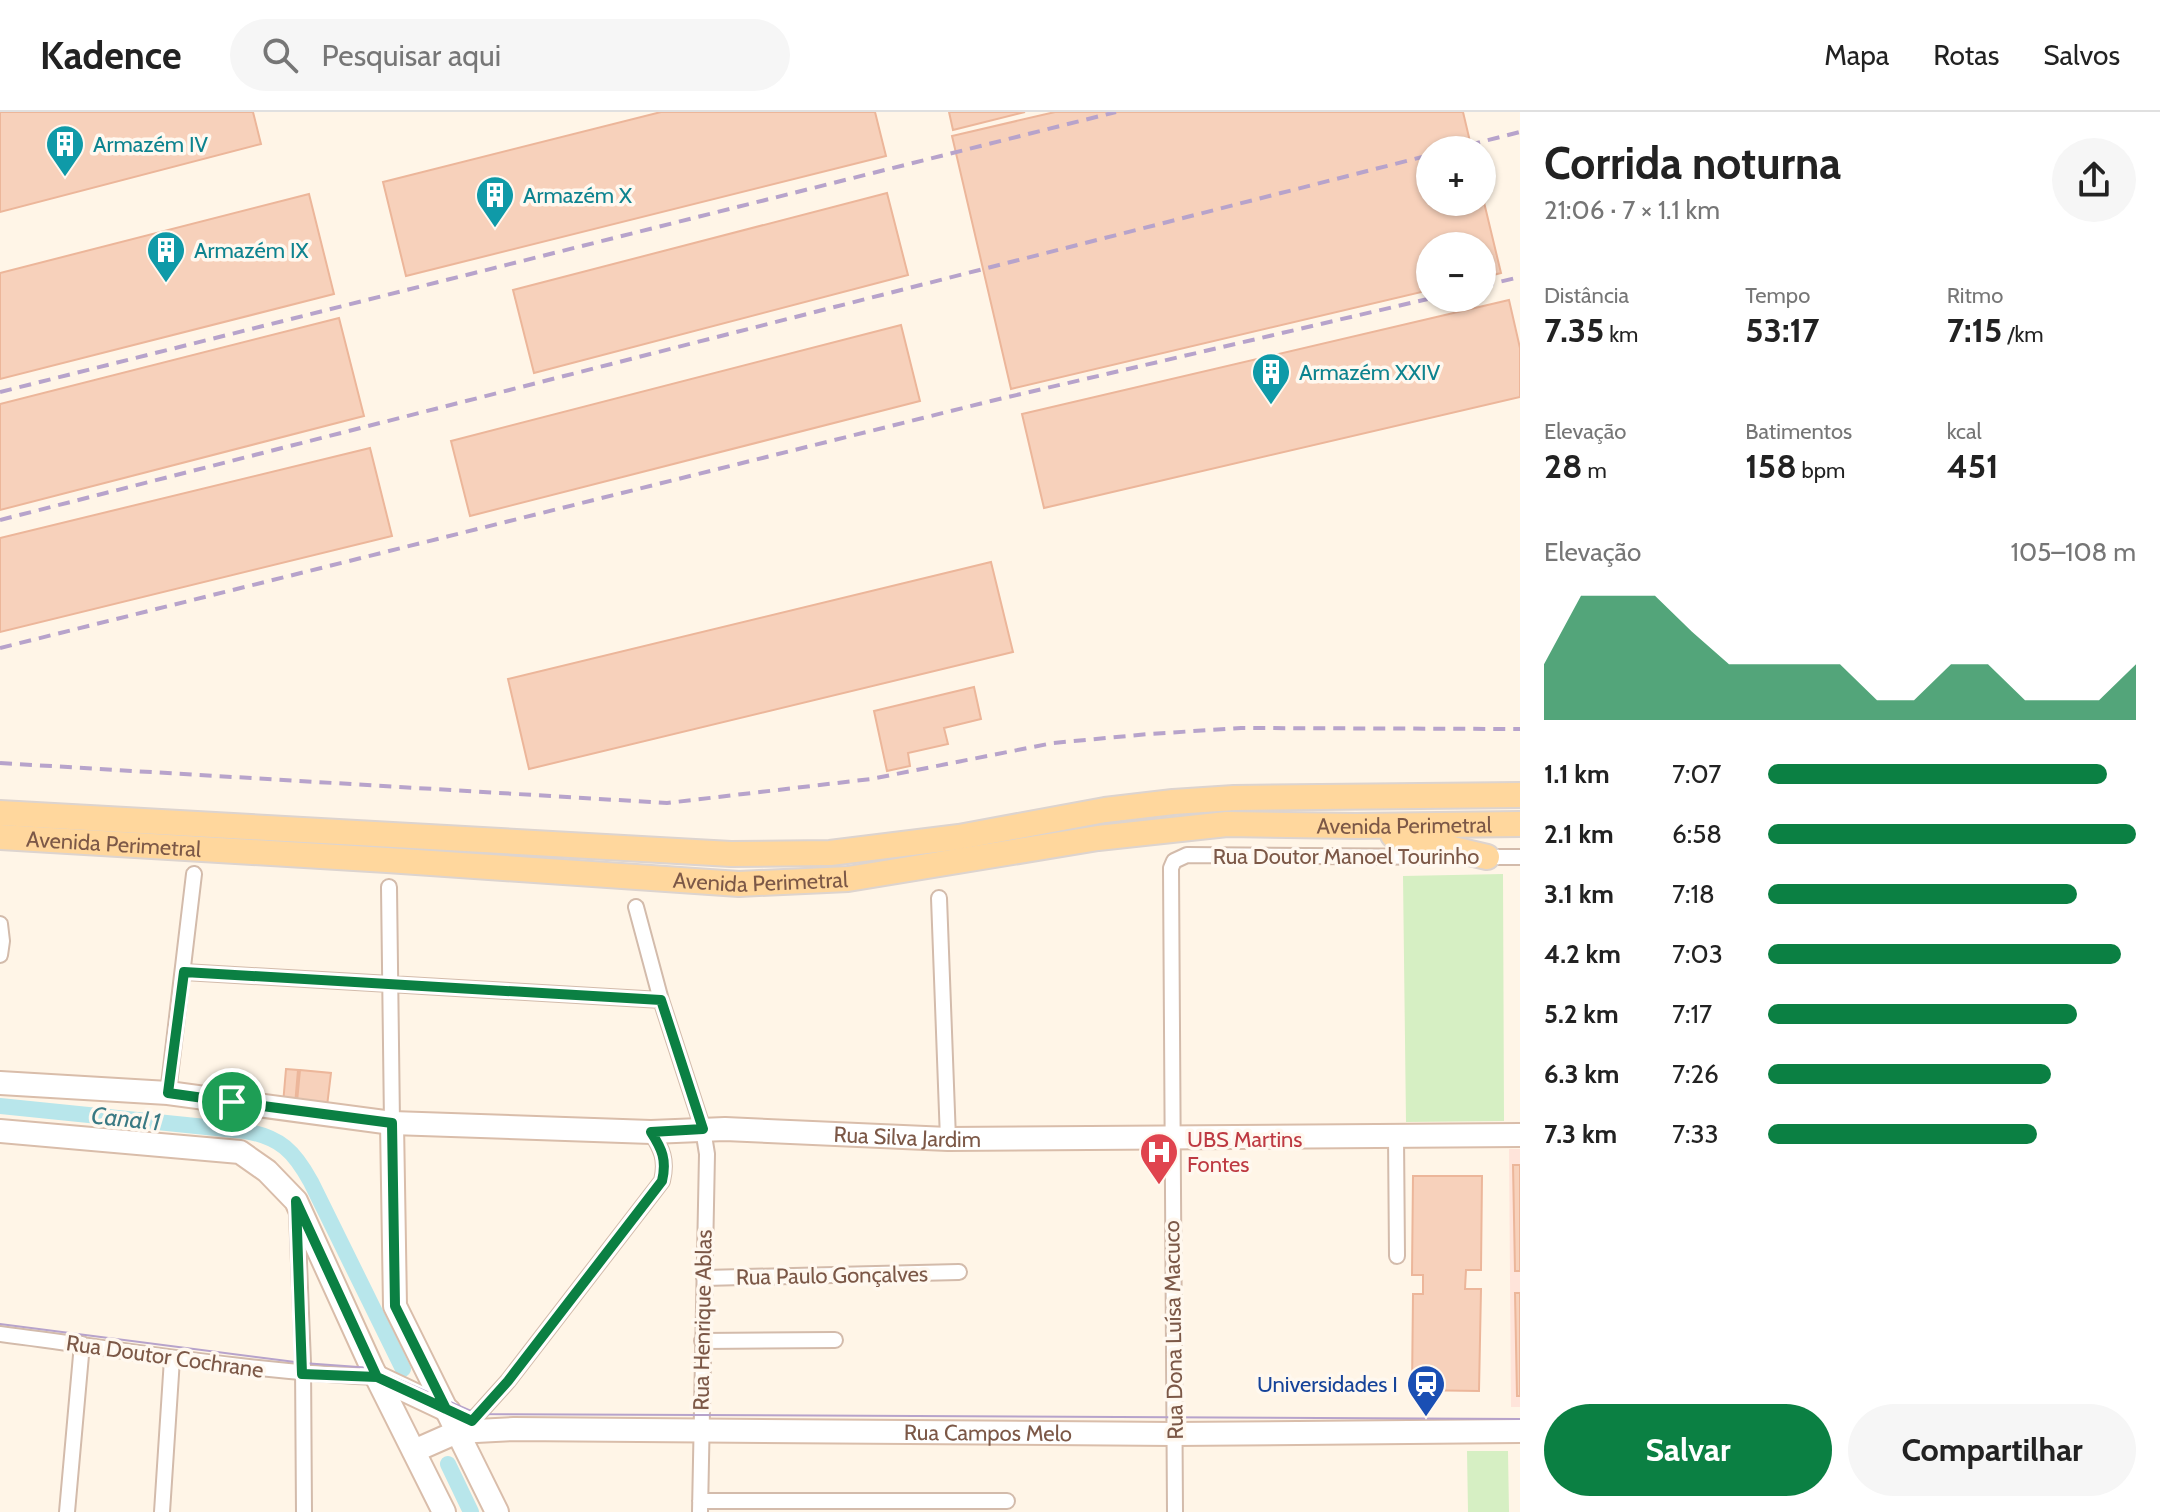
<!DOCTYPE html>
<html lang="pt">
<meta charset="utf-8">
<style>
body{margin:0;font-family:Cabin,sans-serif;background:#f6f6f6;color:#222;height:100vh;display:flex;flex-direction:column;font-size:30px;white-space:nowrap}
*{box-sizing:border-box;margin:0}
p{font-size:26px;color:#767676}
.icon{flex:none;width:44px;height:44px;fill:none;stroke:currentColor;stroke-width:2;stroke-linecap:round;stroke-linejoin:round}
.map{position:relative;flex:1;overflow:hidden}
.panel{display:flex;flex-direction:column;background:#fff;width:640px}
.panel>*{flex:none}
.controls{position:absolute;left:1416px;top:24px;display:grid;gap:16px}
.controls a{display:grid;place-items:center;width:80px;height:80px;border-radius:50%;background:#fff;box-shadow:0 2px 6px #0004;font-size:40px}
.pin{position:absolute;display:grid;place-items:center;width:68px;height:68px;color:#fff;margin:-34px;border:4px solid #fff;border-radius:50%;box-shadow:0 2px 8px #0007}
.round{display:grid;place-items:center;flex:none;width:84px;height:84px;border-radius:42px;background:#f6f6f6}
.headline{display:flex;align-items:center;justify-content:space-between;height:136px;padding:0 24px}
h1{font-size:44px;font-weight:700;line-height:60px}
.metrics{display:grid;grid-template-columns:repeat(3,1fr);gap:12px;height:136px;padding:8px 24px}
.metrics div{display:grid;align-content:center}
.metrics b{font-size:34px;font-weight:700}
.metrics small{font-size:22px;font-weight:400}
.metrics p{font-size:22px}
.chart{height:224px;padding:16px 24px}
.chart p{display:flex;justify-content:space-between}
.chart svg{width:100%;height:144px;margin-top:8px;fill:#0b8043;opacity:.7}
.cta{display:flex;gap:16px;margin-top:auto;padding:16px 24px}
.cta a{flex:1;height:92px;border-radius:48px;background:#0b8043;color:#fff;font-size:32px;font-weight:700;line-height:92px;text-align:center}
.cta a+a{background:#f6f6f6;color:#222}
ul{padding:0 24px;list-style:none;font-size:26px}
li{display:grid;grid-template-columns:128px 96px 1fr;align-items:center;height:60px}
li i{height:20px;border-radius:10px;background:#0b8043}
header{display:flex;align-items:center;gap:48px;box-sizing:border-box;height:112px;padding:0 40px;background:#fff;border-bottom:2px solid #e0e0e0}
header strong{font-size:38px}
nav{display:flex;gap:44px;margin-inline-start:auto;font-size:28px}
.search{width:560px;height:72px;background:#f6f6f6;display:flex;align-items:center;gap:20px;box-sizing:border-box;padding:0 28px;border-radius:44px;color:#767676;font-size:30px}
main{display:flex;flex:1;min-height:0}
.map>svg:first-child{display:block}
.commercial{fill:#ffe4da}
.green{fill:#d6efc3}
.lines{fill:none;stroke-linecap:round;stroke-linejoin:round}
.canal{stroke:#b8e6eb;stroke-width:16}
.building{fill:#f7d1bb;stroke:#ecb69a;stroke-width:2}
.street-casing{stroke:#d3bbab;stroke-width:18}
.secondary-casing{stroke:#d9bdaa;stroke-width:26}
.primary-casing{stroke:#ddd4cf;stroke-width:28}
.street{stroke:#fff;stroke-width:14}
.secondary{stroke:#fff;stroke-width:22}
.primary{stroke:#ffd79d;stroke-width:24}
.tram{stroke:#b7a3cb;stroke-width:2}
.rail{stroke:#b7a3cb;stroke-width:4;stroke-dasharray:12 8;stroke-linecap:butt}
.route-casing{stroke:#fff;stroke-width:16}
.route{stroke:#0b8043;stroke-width:10}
.labels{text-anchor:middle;stroke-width:7;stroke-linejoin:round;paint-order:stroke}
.culture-label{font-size:22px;fill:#0d838f;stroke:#fff8ef;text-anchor:start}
.street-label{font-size:22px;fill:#7c5847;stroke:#fff8ef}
.health-label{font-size:22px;fill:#be3a42;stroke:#fff8ef;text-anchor:start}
.transit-label{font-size:22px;fill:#164399;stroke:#fff8ef;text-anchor:end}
.water-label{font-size:24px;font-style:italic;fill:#397983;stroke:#fff8ef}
</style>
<header>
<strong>Kadence</strong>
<div class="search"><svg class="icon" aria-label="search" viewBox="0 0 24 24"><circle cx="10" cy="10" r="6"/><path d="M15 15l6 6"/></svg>Pesquisar aqui</div>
<nav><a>Mapa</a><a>Rotas</a><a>Salvos</a></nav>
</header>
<main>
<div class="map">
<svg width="1520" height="1400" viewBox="0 0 1520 1400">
<rect width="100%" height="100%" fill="#fff5e7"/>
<path class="commercial" d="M1509 1037H1520V1295H1511Z"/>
<path class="green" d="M1503 762 1504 1009 1406 1010 1403 764Z
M1467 1339H1508L1509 1400H1468Z"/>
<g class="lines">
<path class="canal" d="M0 994 245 1019C280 1025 294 1039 311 1070L403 1257
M448 1352 471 1400"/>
</g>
<path class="building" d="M0 0H253L261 32 0 100Z
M661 0H875L886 44 406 164 383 70Z
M949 0H1025L953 18Z
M1055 0H1463L1472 38H1430V90H1482V82L1501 161 1482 166V134H1430V178L1011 277 952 24Z
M887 81 908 163 534 261 513 178Z
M309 82 334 182 0 267V161Z
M1509 188 1520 236V285L1044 396 1022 302Z
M339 206 364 304 0 398V292Z
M901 213 920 289 470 404 451 329Z
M370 336 392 424 0 520V426Z
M991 450 1013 540 529 657 508 567Z
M974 575 981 607 944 616 948 632 908 641 910 654 887 659 874 599Z
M286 957 298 958 295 993 283 992Z
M300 958 331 961 327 994 297 990Z
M1513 1053H1520V1159H1515Z
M1413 1064H1482L1481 1158H1466L1465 1177H1481L1479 1279 1412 1278 1413 1182H1423V1163H1412Z
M1515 1181H1520V1284H1517Z"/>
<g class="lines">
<g class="street-casing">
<path id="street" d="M1481 745H1520
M389 775 392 1011
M939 786 948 1027
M636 795 661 888 703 1017 707 1042 700 1400
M0 812 2 829 0 843
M184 860 661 888
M168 981 194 762
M1396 1024 1397 1144
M297 1101 303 1251 304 1400
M704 1166 959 1160
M0 1222C126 1238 250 1260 377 1265
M702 1229 835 1228
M472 1309 508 1269 662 1069C667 1048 662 1037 651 1020
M700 1389H1007
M67 1400 82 1232
M162 1400 172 1247
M1175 1400 1171 756 1174 749 1187 743 1452 745"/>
</g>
<g class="secondary-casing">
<g id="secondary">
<path id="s1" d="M0 971 168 981 392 1011 651 1020 725 1017 948 1027 1520 1023"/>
<path d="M392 1011 395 1194 497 1400"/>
<path d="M0 1019 240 1040 267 1059 296 1089 372 1256 444 1400"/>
<path d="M377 1265 449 1299"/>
<path id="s2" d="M414 1339 457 1320 514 1317 1174 1322 1520 1319"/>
</g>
</g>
<g class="primary-casing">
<g id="primary">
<path d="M0 701 731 742 830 741 959 725 1105 698 1173 690 1234 686 1520 683"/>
<path d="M1393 723 1487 745"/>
<path id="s3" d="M0 725 387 748 739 772 848 767 1098 726 1227 712 1356 714 1520 712"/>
</g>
</g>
<use href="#street" class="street"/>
<use href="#secondary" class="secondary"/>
<use href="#primary" class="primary"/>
<path class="tram" d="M0 1212 303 1251 372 1256 478 1302 1520 1307"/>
<path class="rail" d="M1449 38 1520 20
M1482 174 1520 165
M0 280 1116 0
M0 408 1430 43
M0 536 991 289 1432 186
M0 651 667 691 871 667 1053 631 1149 622 1241 616 1520 617"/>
</g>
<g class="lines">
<g class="route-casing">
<path id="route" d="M232 990 392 1011 395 1194 446 1297 377 1265 302 1262 296 1089 377 1265 472 1309 508 1269 662 1069C667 1048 662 1037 651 1020L703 1017 661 888 184 860 168 981 232 990"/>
</g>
<use href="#route" class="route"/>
</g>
<defs>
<g id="building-pin" transform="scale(2)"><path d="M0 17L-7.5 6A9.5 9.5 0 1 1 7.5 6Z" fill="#0f9aa8" stroke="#fff8ef"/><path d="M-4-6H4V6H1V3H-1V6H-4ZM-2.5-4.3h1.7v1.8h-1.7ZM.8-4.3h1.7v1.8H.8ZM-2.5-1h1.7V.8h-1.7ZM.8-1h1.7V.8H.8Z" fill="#fff"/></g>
<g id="hospital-pin" transform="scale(2)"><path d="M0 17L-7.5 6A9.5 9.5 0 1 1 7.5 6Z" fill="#e0444e" stroke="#fff8ef"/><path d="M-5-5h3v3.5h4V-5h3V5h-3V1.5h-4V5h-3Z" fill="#fff"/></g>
<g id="station-pin" transform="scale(2)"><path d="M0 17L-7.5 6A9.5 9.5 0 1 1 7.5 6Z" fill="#1a4fb4" stroke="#fff8ef"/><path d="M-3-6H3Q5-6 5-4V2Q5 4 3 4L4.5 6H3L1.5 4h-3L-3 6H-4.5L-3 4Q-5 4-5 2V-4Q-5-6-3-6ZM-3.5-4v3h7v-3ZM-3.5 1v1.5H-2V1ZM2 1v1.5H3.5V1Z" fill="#fff"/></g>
</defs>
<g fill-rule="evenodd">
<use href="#building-pin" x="65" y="32"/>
<use href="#building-pin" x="495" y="83"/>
<use href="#building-pin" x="166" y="138"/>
<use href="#building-pin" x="1271" y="260"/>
<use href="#hospital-pin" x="1159" y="1040"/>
<use href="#station-pin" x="1426" y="1272"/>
</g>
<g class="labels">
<g class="culture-label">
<text x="93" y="40">Armazém IV</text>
<text x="523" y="91">Armazém X</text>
<text x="194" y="146">Armazém IX</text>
<text x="1299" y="268">Armazém XXIV</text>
</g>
<g class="street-label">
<text dy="8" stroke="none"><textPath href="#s3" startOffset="1410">Avenida Perimetral</textPath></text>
<text dy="8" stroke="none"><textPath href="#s3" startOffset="114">Avenida Perimetral</textPath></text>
<text x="1346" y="752">Rua Doutor Manoel Tourinho</text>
<text dy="8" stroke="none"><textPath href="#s3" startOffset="762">Avenida Perimetral</textPath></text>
<text dy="8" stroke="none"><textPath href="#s1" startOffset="910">Rua Silva Jardim</textPath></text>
<text transform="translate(832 1163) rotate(-1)" y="8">Rua Paulo Gonçalves</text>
<text transform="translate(702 1208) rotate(-89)" y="8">Rua Henrique Ablas</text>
<text transform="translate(1173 1218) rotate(-91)" y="8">Rua Dona Luísa Macuco</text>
<text transform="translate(165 1244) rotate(8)" y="8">Rua Doutor Cochrane</text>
<text dy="8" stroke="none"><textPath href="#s2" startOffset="578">Rua Campos Melo</textPath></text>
</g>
<g class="health-label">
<text x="1187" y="1035">UBS Martins<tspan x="1187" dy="25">Fontes</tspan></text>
</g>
<g class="transit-label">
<text x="1398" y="1280">Universidades I</text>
</g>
<g class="water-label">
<text transform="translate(126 1007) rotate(6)" y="8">Canal 1</text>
</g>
</g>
</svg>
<div class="controls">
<a>+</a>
<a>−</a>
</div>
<div class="pin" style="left:232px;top:990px;background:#1e9e55"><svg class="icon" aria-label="arrive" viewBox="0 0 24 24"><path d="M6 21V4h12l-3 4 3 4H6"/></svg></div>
</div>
<section class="panel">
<div class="headline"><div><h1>Corrida noturna</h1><p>21:06 · 7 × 1.1 km</p></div><a class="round"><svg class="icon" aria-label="share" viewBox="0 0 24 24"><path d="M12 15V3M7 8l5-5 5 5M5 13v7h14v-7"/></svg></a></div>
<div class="metrics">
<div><p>Distância</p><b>7.35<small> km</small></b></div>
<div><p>Tempo</p><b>53:17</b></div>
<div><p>Ritmo</p><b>7:15<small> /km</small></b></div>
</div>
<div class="metrics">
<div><p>Elevação</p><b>28<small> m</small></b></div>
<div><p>Batimentos</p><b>158<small> bpm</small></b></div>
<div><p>kcal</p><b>451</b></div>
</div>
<div class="chart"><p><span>Elevação</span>105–108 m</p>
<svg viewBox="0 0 160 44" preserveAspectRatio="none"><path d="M0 44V27L10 6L20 6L30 6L40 17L50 27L60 27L70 27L80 27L90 38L100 38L110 27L120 27L130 38L140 38L150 38L160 27V44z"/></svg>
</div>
<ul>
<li><b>1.1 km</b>7:07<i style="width:92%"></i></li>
<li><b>2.1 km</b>6:58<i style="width:100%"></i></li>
<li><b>3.1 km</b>7:18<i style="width:84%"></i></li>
<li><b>4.2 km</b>7:03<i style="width:96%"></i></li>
<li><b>5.2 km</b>7:17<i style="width:84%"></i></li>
<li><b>6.3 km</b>7:26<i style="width:77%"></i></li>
<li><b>7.3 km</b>7:33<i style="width:73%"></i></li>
</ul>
<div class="cta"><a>Salvar</a><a>Compartilhar</a></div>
</section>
</main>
